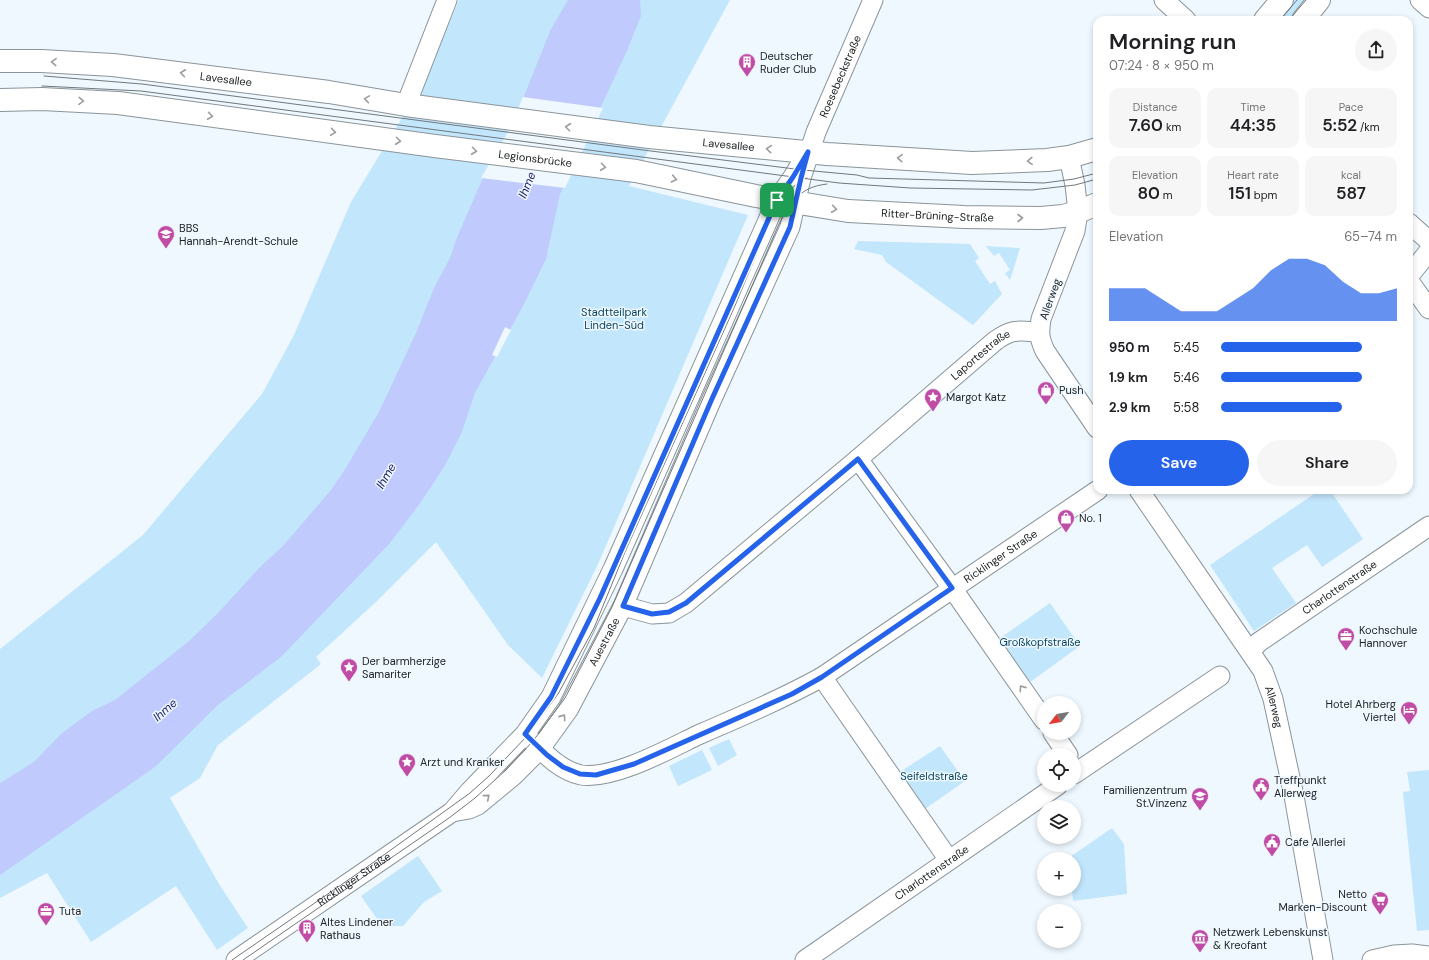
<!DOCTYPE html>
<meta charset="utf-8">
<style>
body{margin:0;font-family:"DM Sans",sans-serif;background:#f6f6f6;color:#202124;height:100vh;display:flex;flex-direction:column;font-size:15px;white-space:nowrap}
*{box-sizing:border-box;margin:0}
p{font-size:13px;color:#757577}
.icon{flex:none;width:22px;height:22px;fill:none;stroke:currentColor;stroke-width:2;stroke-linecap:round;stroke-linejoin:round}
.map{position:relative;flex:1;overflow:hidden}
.sheet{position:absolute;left:1093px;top:16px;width:320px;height:478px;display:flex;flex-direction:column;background:#fff;border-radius:12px;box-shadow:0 2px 6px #0003}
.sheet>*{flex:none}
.needle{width:26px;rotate:239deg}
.fabs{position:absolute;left:1037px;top:696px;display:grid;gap:8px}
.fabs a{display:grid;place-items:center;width:44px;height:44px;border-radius:50%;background:#fff;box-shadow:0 2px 6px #0003;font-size:20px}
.pin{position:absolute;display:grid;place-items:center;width:34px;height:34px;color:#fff;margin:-17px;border-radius:8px;box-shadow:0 2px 6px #0006}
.round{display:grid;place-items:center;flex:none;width:42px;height:42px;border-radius:21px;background:#f6f6f6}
.summary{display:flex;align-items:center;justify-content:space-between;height:68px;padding:0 16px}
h1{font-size:22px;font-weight:600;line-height:30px}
.stats{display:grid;grid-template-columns:repeat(3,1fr);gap:6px;height:68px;padding:4px 16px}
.stats div{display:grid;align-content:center;border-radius:10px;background:#f6f6f6;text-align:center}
.stats b{font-size:17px;font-weight:600}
.stats small{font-size:11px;font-weight:400}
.stats p{font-size:11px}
.chart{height:112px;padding:8px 16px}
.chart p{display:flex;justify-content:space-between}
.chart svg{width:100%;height:72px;margin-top:4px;fill:#2563eb;opacity:.7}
.button{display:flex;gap:8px;margin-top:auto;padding:8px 16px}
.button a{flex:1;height:46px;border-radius:24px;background:#2563eb;color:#fff;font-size:16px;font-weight:600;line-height:46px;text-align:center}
.button a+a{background:#f6f6f6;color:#202124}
ul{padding:0 16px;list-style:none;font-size:13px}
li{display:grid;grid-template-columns:64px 48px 1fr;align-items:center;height:30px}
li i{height:10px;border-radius:5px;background:#2563eb}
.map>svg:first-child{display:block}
.green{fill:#c2e6fc}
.water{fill:#c0cafc}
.pier{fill:#eef8fe}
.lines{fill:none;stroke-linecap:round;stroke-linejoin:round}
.minor-casing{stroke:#8b9499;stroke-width:21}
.major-casing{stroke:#8b9499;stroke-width:24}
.minor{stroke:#fff;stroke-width:19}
.major{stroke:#fff;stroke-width:22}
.tram{stroke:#72787c;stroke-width:1}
.oneway{stroke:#9b9c9d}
.route-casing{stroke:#fff;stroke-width:8}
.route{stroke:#2563eb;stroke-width:5}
.labels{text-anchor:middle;stroke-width:3;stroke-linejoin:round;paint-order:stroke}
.poi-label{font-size:11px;fill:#202426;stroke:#eef8fe;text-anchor:start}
.street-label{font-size:11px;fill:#202426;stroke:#eef8fe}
.park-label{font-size:11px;fill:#043f59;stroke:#eef8fe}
.water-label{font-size:12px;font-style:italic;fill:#222469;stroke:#eef8fe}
</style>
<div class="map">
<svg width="1429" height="960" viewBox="0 0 1429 960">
<rect width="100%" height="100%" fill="#eef8fe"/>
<path class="green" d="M459 0H730L629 186 748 215 599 562 542 678 508 645 436 542 377 601 316 657 321 664 218 745 200 778 170 798 219 884 248 928 217 950 176 886 91 942 47 873 0 898V649L143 535 262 394 294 335 351 202 425 80Z
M1290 0H1310L1293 20H1273Z
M858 241 970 244 979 258 975 261 990 284 995 281 1002 294 973 325 886 262 882 255 854 249Z
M986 246 1020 248 1010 280 1005 273 1010 270 999 253 994 256Z
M1320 490H1330L1363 539 1322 567 1307 545 1272 568 1296 603 1254 631 1210 565Z
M1050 603 1080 646 1030 682 999 639Z
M729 739 737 755 718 766 709 748Z
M940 746 965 781 925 809 900 772Z
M702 750 712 770 678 786 669 766Z
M1429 770V930L1417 931 1403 792 1410 791 1407 772Z
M1112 828 1124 844 1127 894 1073 901 1072 889H1074V859H1070V857Z
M418 856 442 891 424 902 403 926H382L361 896Z"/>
<path class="water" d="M568 0H640L641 16 626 53 560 194 546 259 523 306 475 393 461 434 444 467 421 502 390 543 281 657 219 704 155 767 0 875V783L34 762 61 734 92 711 115 700 188 642 218 613 261 566 283 546 331 490 344 471 379 412 416 333 434 288 450 258 458 235 483 178 510 131 551 29Z"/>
<path class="pier" d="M523 97 603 108 565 188 481 178 509 130Z
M505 327 511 330 497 357 492 355Z"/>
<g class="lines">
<g class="minor-casing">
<g id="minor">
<path d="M1164 0 1186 20"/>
<path d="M1420 0 1429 8"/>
<path d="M406 105 447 0"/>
<path d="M1069 157 1075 185 1078 212 1075 231 1041 319C1039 333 1039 338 1045 351L1097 428"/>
<path d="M1409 223 1429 241"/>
<path d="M1409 276 1429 251"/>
<path d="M1409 281 1429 309"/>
<path d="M858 459 952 588 1044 720"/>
<path id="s1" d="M1139 490 1263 671 1273 699 1294 796 1323 960"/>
<path id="s2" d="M623 606 652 614 669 613 686 603 858 459 995 341C1013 328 1018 331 1039 332"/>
<path id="s3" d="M1250 651 1259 642 1429 526"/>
<path d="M822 677 949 860"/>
<path d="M1053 733 1068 755"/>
<path id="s4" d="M532 741C545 754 561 771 581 775 613 780 669 749 698 735 740 717 782 699 822 677L1098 490"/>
<path d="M1074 774 1220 676"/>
<path id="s5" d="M452 812 469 809 478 805 513 776 540 749 568 710 623 606 711 401 790 227 801 178 816 132 873 0"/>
<path id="s6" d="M236 960 452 812 470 791 525 734 551 697 613 569 777 200 793 177 808 152"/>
<path id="s7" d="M805 960 1058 785"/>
<path d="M1372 960 1394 955 1412 954 1429 956"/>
</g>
</g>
<g class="major-casing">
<g id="major">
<path d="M1265 20 1282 0"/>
<path d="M1303 20 1319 0"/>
<path id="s8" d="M0 61H41L113 65 329 92 406 105 649 137 827 154 972 163 1047 160 1069 157 1097 149"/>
<path id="s9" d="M0 100 42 99 118 103 435 146 636 171 756 196 848 211 964 217 1041 218 1063 216 1078 212 1097 204"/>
</g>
</g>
<use href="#minor" class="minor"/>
<use href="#major" class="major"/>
<path class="tram" d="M1280 20 1297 0
M1289 20 1306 0
M44 76 142 84 643 150 803 170 857 175 869 178 1044 183 1074 179 1097 173
M42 86 141 91 839 183 910 188 1032 190 1075 185 1097 179
M232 960 367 867 470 793 489 776 527 736 558 694 594 628 625 552 734 308 770 222 781 200 792 188 800 181 807 178
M243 960 449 818 475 798 506 770 533 741 565 698 612 607 779 224C792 202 799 187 827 184"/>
</g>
<defs><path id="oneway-chevron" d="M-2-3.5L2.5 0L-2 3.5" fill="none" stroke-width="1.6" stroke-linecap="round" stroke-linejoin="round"/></defs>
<g class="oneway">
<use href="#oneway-chevron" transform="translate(54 62) rotate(-177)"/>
<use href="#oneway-chevron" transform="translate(183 73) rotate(-173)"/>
<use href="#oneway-chevron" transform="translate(367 99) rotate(-171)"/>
<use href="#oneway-chevron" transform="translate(81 101) rotate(3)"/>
<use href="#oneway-chevron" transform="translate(210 116) rotate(8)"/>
<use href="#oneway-chevron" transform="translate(568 127) rotate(-173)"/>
<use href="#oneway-chevron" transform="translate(333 132) rotate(8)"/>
<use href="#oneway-chevron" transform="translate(398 141) rotate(7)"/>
<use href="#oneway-chevron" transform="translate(769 149) rotate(-175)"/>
<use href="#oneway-chevron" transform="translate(474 151) rotate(7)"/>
<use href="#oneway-chevron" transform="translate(900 158) rotate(-177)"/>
<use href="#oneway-chevron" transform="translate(1030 161) rotate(178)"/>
<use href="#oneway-chevron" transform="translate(603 167) rotate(7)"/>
<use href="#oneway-chevron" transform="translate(674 179) rotate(12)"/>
<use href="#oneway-chevron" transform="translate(834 209) rotate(8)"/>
<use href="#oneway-chevron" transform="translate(1020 218)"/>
<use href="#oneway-chevron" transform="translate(1022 688) rotate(-125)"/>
<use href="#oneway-chevron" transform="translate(563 717) rotate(-55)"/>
<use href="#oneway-chevron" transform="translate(487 797) rotate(-40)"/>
</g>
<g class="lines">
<g class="route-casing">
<path id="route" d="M808 152 801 178 790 227 711 401 623 606 652 614 669 612 686 603 858 459 952 588 822 677 792 694 634 764 596 775 580 774 563 767 547 755 525 734 551 697 600 598 777 200 793 177Z"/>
</g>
<use href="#route" class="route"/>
</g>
<defs>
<g id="building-pin" transform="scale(0.9)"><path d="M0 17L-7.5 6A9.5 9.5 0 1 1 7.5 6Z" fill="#c04ca5" stroke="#eef8fe"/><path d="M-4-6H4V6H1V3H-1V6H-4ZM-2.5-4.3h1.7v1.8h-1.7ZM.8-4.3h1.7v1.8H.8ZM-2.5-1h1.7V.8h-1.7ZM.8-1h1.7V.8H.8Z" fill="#fff"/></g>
<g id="university-pin" transform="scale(0.9)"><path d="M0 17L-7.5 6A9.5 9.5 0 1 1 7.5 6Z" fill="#c04ca5" stroke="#eef8fe"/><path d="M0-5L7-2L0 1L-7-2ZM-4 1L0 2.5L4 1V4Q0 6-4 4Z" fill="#fff"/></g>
<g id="shop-pin" transform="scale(0.9)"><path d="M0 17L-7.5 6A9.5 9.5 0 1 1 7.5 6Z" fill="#c04ca5" stroke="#eef8fe"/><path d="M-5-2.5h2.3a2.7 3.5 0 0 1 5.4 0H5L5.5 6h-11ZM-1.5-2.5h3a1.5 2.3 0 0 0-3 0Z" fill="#fff"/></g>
<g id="sight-pin" transform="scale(0.9)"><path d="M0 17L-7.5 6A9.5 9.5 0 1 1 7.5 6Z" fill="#c04ca5" stroke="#eef8fe"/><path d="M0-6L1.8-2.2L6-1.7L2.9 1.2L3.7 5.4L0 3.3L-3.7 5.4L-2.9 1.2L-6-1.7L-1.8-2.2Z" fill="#fff"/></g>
<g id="office-pin" transform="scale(0.9)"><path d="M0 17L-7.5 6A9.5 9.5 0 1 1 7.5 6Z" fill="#c04ca5" stroke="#eef8fe"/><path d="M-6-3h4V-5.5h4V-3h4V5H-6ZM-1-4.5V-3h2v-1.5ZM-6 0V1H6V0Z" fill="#fff"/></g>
<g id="hotel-pin" transform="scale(0.9)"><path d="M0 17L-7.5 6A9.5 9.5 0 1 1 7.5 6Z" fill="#c04ca5" stroke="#eef8fe"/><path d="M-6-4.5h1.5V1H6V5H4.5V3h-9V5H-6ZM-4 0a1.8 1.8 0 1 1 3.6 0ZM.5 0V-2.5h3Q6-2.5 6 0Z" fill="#fff"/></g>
<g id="civic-pin" transform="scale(0.9)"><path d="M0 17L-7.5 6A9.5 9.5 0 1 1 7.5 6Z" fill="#c04ca5" stroke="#eef8fe"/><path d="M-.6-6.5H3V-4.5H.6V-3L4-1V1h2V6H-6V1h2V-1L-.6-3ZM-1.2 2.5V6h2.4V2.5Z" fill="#fff"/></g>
<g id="school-pin" transform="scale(0.9)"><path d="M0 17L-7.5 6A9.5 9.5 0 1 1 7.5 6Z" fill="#c04ca5" stroke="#eef8fe"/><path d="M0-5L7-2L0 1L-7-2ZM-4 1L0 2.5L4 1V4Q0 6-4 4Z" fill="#fff"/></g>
<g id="supermarket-pin" transform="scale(0.9)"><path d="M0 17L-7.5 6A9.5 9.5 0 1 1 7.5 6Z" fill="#c04ca5" stroke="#eef8fe"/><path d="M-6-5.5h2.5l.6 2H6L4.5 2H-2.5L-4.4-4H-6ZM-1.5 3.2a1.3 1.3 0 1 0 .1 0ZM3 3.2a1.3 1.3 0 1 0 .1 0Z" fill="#fff"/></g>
<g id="museum-pin" transform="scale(0.9)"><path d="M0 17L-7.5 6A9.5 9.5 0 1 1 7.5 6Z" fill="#c04ca5" stroke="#eef8fe"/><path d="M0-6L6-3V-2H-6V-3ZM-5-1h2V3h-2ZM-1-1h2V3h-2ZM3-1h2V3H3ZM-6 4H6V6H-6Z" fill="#fff"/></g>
</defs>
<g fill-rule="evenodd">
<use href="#building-pin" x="747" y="62"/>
<use href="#university-pin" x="166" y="234"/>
<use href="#shop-pin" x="1046" y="390"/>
<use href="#sight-pin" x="933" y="397"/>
<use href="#shop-pin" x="1066" y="518"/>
<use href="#office-pin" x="1346" y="636"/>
<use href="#sight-pin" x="349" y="667"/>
<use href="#hotel-pin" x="1409" y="710"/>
<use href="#sight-pin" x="407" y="762"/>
<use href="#civic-pin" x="1261" y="786"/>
<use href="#school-pin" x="1200" y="796"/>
<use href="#civic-pin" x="1272" y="842"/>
<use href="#supermarket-pin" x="1380" y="900"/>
<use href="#office-pin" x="46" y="911"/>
<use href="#building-pin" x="307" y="928"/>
<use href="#museum-pin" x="1200" y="938"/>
</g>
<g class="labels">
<g class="poi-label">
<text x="760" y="60">Deutscher<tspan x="760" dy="13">Ruder Club</tspan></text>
<text x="179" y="232">BBS<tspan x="179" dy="13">Hannah-Arendt-Schule</tspan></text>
<text x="1059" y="394">Push</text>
<text x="946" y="401">Margot Katz</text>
<text x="1079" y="522">No. 1</text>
<text x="1359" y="634">Kochschule<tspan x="1359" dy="13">Hannover</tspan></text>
<text x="362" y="665">Der barmherzige<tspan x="362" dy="13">Samariter</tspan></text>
<text x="1396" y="708" text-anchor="end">Hotel Ahrberg<tspan x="1396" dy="13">Viertel</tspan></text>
<text x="420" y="766">Arzt und Kranker</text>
<text x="1274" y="784">Treffpunkt<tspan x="1274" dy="13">Allerweg</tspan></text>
<text x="1187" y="794" text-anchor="end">Familienzentrum<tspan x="1187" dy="13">St.Vinzenz</tspan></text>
<text x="1285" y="846">Cafe Allerlei</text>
<text x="1367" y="898" text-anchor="end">Netto<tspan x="1367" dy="13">Marken-Discount</tspan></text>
<text x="59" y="915">Tuta</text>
<text x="320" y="926">Altes Lindener<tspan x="320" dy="13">Rathaus</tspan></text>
<text x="1213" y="936">Netzwerk Lebenskunst<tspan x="1213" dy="13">&amp; Kreofant</tspan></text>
</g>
<g class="street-label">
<text dy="4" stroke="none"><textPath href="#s5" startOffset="850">Roesebeckstraße</textPath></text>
<text dy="4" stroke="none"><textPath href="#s8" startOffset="227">Lavesallee</textPath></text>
<text dy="4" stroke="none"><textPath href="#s8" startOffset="734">Lavesallee</textPath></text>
<text dy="4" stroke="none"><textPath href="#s9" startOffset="539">Legionsbrücke</textPath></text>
<text dy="4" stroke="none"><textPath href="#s9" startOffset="946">Ritter-Brüning-Straße</textPath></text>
<text transform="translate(1050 299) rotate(-70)" y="4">Allerweg</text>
<text dy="4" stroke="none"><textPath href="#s2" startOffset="452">Laportestraße</textPath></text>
<text dy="4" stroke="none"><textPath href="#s4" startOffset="538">Ricklinger Straße</textPath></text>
<text dy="4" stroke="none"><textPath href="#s3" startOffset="110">Charlottenstraße</textPath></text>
<text dy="4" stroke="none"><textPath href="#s5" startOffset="236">Auestraße</textPath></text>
<text dy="4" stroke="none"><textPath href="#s1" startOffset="257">Allerweg</textPath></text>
<text dy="4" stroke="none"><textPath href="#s7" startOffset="154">Charlottenstraße</textPath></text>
<text dy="4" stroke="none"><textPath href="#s6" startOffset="143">Ricklinger Straße</textPath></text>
</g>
<g class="park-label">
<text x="614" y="316">Stadtteilpark<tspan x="614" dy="13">Linden-Süd</tspan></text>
<text x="1040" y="646">Großkopfstraße</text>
<text x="934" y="780">Seifeldstraße</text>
</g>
<g class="water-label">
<text transform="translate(527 185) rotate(-68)" y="4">Ihme</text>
<text transform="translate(386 476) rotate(-60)" y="4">Ihme</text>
<text transform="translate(165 710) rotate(-42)" y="4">Ihme</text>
</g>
</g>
</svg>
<div class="fabs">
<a><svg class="needle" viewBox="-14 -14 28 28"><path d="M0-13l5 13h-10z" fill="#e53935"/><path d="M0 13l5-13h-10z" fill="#757577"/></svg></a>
<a><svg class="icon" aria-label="locate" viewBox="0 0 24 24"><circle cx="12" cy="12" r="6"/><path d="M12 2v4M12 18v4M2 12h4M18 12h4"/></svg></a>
<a><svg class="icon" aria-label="layers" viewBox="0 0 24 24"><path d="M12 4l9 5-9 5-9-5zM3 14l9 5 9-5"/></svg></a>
<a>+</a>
<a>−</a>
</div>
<div class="pin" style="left:777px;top:200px;background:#1e9e55"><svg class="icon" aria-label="arrive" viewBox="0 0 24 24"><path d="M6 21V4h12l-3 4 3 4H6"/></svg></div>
<section class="sheet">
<div class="summary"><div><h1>Morning run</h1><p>07:24 · 8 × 950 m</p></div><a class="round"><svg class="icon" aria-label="share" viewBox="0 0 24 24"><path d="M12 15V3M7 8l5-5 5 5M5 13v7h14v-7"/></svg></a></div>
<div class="stats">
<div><p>Distance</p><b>7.60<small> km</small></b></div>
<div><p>Time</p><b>44:35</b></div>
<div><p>Pace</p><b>5:52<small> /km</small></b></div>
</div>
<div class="stats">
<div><p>Elevation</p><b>80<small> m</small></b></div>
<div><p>Heart rate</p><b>151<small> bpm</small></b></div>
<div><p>kcal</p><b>587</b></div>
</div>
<div class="chart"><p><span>Elevation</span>65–74 m</p>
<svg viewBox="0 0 160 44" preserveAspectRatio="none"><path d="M0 44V24L10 24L20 24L30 31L40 38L50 38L60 38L70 31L80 24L90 13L100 6L110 6L120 10L130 20L140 27L150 27L160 24V44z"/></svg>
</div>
<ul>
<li><b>950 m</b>5:45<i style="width:80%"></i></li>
<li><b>1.9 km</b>5:46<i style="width:80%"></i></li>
<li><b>2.9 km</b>5:58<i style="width:69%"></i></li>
</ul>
<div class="button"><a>Save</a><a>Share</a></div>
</section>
</div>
